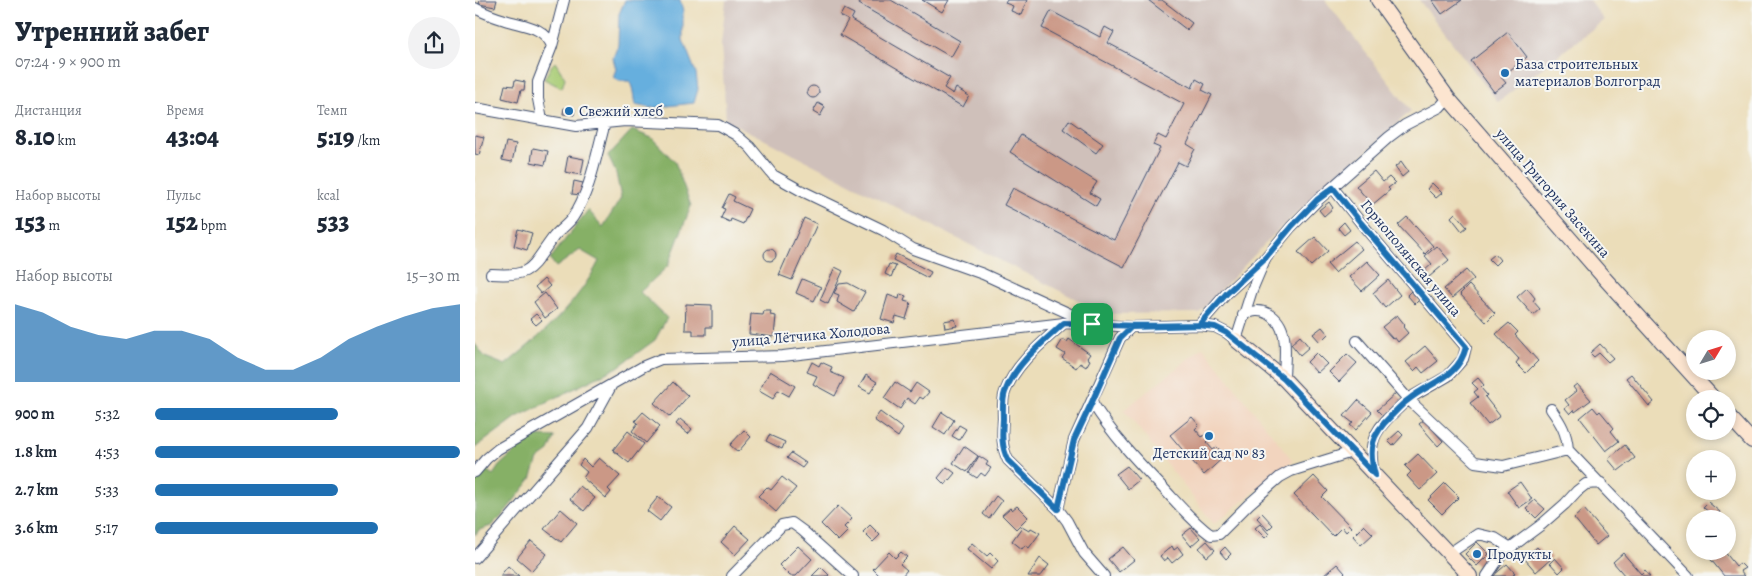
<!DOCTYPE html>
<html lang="ru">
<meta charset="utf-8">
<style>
body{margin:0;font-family:Alegreya,serif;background:#f2f2f3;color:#1f2937;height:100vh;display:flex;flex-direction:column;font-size:19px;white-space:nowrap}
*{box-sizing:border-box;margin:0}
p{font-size:16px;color:#747a83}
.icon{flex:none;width:28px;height:28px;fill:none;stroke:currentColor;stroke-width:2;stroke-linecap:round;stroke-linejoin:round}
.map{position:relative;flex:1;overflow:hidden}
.side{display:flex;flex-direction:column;background:#fff;width:475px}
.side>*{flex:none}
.needle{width:32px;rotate:52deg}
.buttons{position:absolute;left:1211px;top:330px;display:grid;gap:10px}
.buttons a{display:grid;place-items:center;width:50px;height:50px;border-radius:50%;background:#fff;box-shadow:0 2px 8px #0003;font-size:25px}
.pin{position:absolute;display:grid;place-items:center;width:42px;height:42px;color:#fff;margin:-21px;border-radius:10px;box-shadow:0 2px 8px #0006}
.round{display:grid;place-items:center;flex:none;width:52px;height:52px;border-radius:26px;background:#f2f2f3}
.summary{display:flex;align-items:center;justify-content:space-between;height:85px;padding:0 15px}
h1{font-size:28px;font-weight:800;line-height:38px}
.stats{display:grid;grid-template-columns:repeat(3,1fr);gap:8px;height:85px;padding:5px 15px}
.stats div{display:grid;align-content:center}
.stats b{font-size:25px;font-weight:800}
.stats small{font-size:14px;font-weight:400}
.stats p{font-size:14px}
.chart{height:140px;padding:10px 15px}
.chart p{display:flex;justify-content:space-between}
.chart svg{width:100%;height:90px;margin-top:5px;fill:#1f6fb2;opacity:.7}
ul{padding:0 15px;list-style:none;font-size:16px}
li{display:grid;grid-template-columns:80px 60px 1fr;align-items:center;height:38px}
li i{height:12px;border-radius:6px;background:#1f6fb2}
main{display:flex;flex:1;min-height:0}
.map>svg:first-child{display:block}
.built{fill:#f2d4be}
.industrial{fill:#cfc0ba}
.green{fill:#a9cc75;stroke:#627e6a}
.forest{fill:#86b066;stroke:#507062}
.water{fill:#66afde;stroke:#406f9e}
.building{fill:#cb9886}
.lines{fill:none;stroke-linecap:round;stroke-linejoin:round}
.street-casing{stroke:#3a496c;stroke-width:12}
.secondary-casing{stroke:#3a496c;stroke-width:16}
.street{stroke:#fff;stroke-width:10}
.secondary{stroke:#fce5d0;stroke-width:14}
.route-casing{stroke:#fff;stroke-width:10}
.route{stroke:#1f6fb2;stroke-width:6}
.poi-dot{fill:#1f6fb2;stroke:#f6f6f2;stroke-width:2}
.labels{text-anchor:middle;stroke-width:4;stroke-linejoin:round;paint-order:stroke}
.poi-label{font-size:15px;fill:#1b2f5e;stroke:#f6f6f2;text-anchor:start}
.street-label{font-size:15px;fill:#1b2f5e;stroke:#f6f6f2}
</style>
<main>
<section class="side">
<div class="summary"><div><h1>Утренний забег</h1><p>07:24 · 9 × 900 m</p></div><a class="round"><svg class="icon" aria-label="share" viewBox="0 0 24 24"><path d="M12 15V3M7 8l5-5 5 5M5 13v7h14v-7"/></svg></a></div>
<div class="stats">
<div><p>Дистанция</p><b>8.10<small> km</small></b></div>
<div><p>Время</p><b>43:04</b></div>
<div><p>Темп</p><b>5:19<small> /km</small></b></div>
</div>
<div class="stats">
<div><p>Набор высоты</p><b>153<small> m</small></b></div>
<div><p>Пульс</p><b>152<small> bpm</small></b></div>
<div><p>kcal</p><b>533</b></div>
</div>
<div class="chart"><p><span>Набор высоты</span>15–30 m</p>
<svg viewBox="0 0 160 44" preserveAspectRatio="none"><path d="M0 44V6L10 10L20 17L30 21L40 23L50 19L60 19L70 23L80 32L90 38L100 38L110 32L120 23L130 17L140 12L150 8L160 6V44z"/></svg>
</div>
<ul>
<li><b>900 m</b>5:32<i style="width:60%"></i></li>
<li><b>1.8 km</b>4:53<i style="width:100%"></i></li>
<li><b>2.7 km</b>5:33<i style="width:60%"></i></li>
<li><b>3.6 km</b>5:17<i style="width:73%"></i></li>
</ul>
</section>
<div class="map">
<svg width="1277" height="576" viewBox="0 0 1277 576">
<rect width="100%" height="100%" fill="#f6f6f2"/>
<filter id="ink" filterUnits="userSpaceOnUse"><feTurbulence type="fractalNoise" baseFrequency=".02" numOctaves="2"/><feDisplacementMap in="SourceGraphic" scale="10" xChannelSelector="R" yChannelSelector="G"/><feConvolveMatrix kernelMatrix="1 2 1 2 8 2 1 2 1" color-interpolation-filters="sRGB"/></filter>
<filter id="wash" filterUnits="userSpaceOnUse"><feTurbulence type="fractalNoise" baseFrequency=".0096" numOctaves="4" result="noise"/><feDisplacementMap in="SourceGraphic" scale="20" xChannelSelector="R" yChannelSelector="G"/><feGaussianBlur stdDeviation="1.12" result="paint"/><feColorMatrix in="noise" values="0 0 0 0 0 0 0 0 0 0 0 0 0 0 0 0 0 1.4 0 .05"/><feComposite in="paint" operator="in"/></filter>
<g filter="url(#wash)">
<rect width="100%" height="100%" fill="#ebddb9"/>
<path class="built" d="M728 347 818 461 739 524 649 410Z"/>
<path class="industrial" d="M251 0H850L936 111 806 227 724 313 630 314 251 120 246 44Z
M944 0H1114L1129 20 1023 102Z"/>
<path class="green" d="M80 62 90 78 87 88 69 79 77 65Z"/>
<path class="forest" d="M157 130 177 138 200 162 216 206 193 266 165 292 192 318 180 340 143 367 42 417 0 448V344L10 357 30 365C66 336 103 303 124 261L105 250 81 267 75 259 113 210 128 227 146 198 141 173 133 156Z
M57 436 80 437 74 451 63 459 56 479 30 512 16 526 4 530 0 535V483L10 469 18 475 24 466Z"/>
<path class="water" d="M150 0H205L208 11V40L221 73 223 89 219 103 175 108 160 105C158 96 159 89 154 81H144L138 77 141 69 138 58 143 45 144 14Z"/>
<g id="blocks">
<path class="building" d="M5 0H22L20 7 4 4Z
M386 0H416L485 41 476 57 384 4Z
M447 0H474L467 12Z
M532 0H552L546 15 536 11 538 6 530 3Z
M673 0H687L717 23 712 30Z
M957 0H987L967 14Z
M369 9 379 14 376 20 475 78 469 88 478 94 481 88 494 96 488 107 365 35 373 20 365 16Z
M576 11 625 37 630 27 639 32 633 43 717 88 721 79 730 84 727 90 737 95 712 144 720 149 711 166 703 162 649 267 529 205 538 188 639 240 685 148 678 145 683 135 691 139 709 104 567 28Z
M1033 32 1052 57 1026 77 1031 83 1019 92 996 61Z
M40 80 50 82 49 90H46L43 102 27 98 30 85 39 86Z
M332 92a6 6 0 1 1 12 0a6 6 0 1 1-12 0Z
M343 103 350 107 345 116 338 112Z
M89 108 100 109 99 115 88 114Z
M594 120 628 144 621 153 588 129Z
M0 135 9 137 4 155 0 154Z
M546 135 622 182 615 193 625 199 621 206 535 152Z
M31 142 41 144 37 162 27 160Z
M58 148 73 151 70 165 56 162Z
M93 156 109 159 106 175 90 172Z
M926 162 933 172 927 177 920 167Z
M899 171 908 182 914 177 920 183 913 188 915 190 897 205 881 186Z
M99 181 108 183 106 195 97 194Z
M957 183 967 193 961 198 952 189Z
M254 194 260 197 258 201 275 209 268 224 256 219 255 222 246 218 250 209 247 208Z
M854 202 858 208 849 216 844 210Z
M980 213 992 227 987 231 976 217Z
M932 217 958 246 950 254 923 225Z
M329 218 342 224 317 280 304 275Z
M869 222 875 230 869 235 863 228Z
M43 229 57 233 52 250 39 246Z
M840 237 853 251 836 266 823 252Z
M880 241 887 249 860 273 852 264Z
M962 246 974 260 954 277 949 271 957 264 950 256Z
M289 255a6 6 0 1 1 12 0a6 6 0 1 1-12 0Z
M421 254 456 272 453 278 418 260Z
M1020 254 1025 260 1020 265 1014 259Z
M892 261 905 275 887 291 874 277Z
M414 264 421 266 416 277 410 274Z
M360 267 368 271 353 304 345 300Z
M991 270 999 279 977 298 969 289Z
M69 279 75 286 66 294 60 287Z
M327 279 346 287 339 301 321 293Z
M913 280 925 295 910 308 898 293Z
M373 283 390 292 379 312 362 302 364 295 359 293 364 284Z
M994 285 1020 313 1011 322 985 294Z
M1052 288 1060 298 1058 301 1065 309 1058 315 1042 297Z
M936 291 944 300 940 304 932 295Z
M70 293 82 309 70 318 59 302Z
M425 294 431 296 429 301 436 303 431 319 421 316 419 323 406 319 413 295 424 299Z
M211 304 237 305V327H231V335H218V330H210Z
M289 311H296L295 315 301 316 299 337 274 334 276 314 288 315Z
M61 314 67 320 61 325 55 319Z
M922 315 930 325 928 327 933 333 923 342 920 338 918 339 907 327Z
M480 319 482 326 470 328 469 321Z
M1034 323 1043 332 1040 335 1063 361 1051 373 1041 363 1044 359 1021 334Z
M847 327 853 334 845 342 838 334Z
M825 336 834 347 825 355 816 344Z
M588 339 592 342 594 339 615 354 612 358 615 360 611 367 605 363 601 368 587 358 590 354 582 349Z
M1125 344 1138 358 1133 362 1124 353 1119 357 1115 353Z
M950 346 963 361 948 373 943 367 939 371 931 362Z
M841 353 852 364 842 373 832 362Z
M872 354 882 363 864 382 854 372Z
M337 362 344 366 346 362 357 367 355 372 369 378 360 396 338 384 342 376 332 372Z
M295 371 320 386 314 396 303 390 298 399 284 391Z
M1156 374 1179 402 1174 406 1151 378Z
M391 375 402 382 395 393 384 387Z
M1003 378 1009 385 1006 388 1012 395 1010 397 1025 416 1013 425 995 403 1003 397 999 392 1003 389 997 383Z
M198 382 213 396 195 417 179 403Z
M420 382 435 392 441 383 454 392 448 399 445 397 440 404 432 398 425 409 409 398Z
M1102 384 1116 400 1100 412 1099 410 1095 414 1090 408 1094 405 1090 400 1101 391 1098 387Z
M921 393 928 400 910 418 902 410Z
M883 400 897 412 881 430 875 425 878 423 869 416Z
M1118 407 1123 413 1125 411 1139 428 1136 431 1144 441 1131 451 1105 418Z
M168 412 185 426 171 443 157 431 163 423 160 421Z
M405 412 428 429 423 437 399 420Z
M467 412 479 420 470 435 458 427Z
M717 417 724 425 720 429 727 437 732 433 736 438 731 442 738 450 742 447 750 456 729 475 695 435Z
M205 419 217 429 213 434 201 424Z
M949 420 968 441 963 446 944 424Z
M484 425 491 429 484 440 477 436Z
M269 430 276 437 263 452 255 445Z
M153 431 169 444 154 463 138 450Z
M924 431 928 435 918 446 913 441Z
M294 435 310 442 307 449 291 441Z
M1150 445 1160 458 1143 471 1133 459Z
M489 446 503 456 492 472 478 463Z
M316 453 331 463 327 468 312 458Z
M943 454 962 474 945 490 932 476 936 472 930 466Z
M504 456 513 462 511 465 516 468 510 476 506 473 502 478 494 473Z
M124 458 145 476 133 489 136 492 131 498 108 478 112 472 104 465 108 459 116 467Z
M652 466 664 480 653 489 641 474Z
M472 467 480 473 470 485 463 478Z
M839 476 853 491 847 497 876 527 871 532 867 527 858 536 819 495Z
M307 477 321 488 301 512 283 496 292 487 296 490Z
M1045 482 1057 499 1044 508 1032 491Z
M970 483 984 497 967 514 953 500Z
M105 486 120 498 109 511 95 499Z
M521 496 527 501 514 519 508 514Z
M183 497 196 507 185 521 172 511Z
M1060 500 1070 509 1061 518 1051 508Z
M1233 502 1245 512 1240 518 1228 507Z
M363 506 377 519 369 527 373 531 363 541 346 524Z
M542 506 553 517 541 529 527 515 535 508 537 510Z
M86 509 102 523 86 542 69 529Z
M1109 509 1132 536 1121 545 1099 518Z
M787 513 798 525 793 530 782 518Z
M785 524 794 534 790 538 780 528Z
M395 525 405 535 398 542 388 532Z
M889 525 898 534 886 545 878 536Z
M260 526 275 539 260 555 246 542Z
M547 527 554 531 556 528 565 533 554 548 550 545 547 549 537 541Z
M716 528 725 538 716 546 707 535Z
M56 541 72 554 57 571 42 558Z
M732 541 740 550 732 557 724 548Z
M1002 542 1014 554 1002 566 990 554Z
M497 543 512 556 515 553 523 561 516 569 492 549Z
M323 546 337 559 321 576H315L304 565Z
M697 546 699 550 703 547 708 554 697 563 693 558 689 561 685 556Z
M648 547 659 560 644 572 633 559Z
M750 547 756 554 751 559 745 552Z
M1062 547 1070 556 1073 553 1077 558 1061 572 1049 558Z
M1240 551H1249L1261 566 1265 563 1270 568 1265 571 1269 576H1249L1233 556Z
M414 552 420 558 426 552 432 557 425 564 432 570 427 576H405L398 569Z
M1148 553 1166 574 1170 570 1175 576H1150L1138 562Z
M565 558 574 565 566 576H553Z
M1080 558 1089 568 1084 573 1075 563Z
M862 564 870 573 867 576H848Z
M1032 564 1040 573 1037 576H1018Z
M33 566 44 576H25Z
M346 567 354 575 353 576H337Z"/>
</g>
</g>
<g filter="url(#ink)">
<use href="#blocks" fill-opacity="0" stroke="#3a496c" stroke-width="1"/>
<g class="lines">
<g class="street-casing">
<path id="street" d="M0 8C9 13 20 17 30 20 48 26 69 26 77 46
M0 108 101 126 150 121 243 125 261 135 275 147 298 175 325 190 408 230 438 249 508 274 617 324 656 327 724 325 740 327 752 333 761 340 777 290 791 257 816 227 843 200 914 137 930 125 965 107 973 98
M67 120 63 99V82L77 46 89 0
M858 188 886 223 991 347 988 359 973 376 933 399 882 341
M16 274C57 277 55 269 77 239 82 231 92 226 98 217 116 190 121 155 130 123
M768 315C778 311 784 309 794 314 816 326 809 358 809 379
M589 323C568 342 540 364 530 392 527 400 528 411 528 419 527 434 526 446 533 460L583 509 592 521 609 553 629 576
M724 325 752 293 788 260
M617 402C637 435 663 462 689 489 704 505 718 522 736 535L744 534 774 504 805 477 816 471 877 452
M1093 450 1213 576
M0 472 11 459 23 449 169 366 186 359 308 356 589 323 611 324
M899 473C890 434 907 424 933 399L1000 462 1028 466 1093 450C1092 433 1086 423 1076 409
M583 509 599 440 645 338 656 327
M975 553 1003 534 1020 538 1034 547
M0 558 113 428 136 386
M257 576 307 525 317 523 328 531 378 576
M1012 576 1027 554 1066 525 1090 504 1102 491 1111 484 1126 483"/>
</g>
<g class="secondary-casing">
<path id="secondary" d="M903 0 973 98 1131 280 1239 399
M761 340 809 379 995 576
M1252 414 1277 441"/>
</g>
<use href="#street" class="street"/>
<use href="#secondary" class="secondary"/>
</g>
</g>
<g class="lines" filter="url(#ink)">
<g class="route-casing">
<path id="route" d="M617 324 589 323C568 342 540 364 530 392 527 400 528 411 528 419 527 434 526 446 533 460L583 509 599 440 617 402 645 338 656 327 724 325 740 327 752 333 809 379 900 475C893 449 896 435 916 416 921 411 927 404 933 400 956 381 983 379 991 347L886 223 858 188 842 200 816 227 791 257 752 293 724 325C688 326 653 327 617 324"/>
</g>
<use href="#route" class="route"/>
</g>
<g class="poi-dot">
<circle cx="1030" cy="73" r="5"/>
<circle cx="94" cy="111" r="5"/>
<circle cx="734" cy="436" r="5"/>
<circle cx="1002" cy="554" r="5"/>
</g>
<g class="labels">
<g class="poi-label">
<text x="1040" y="69">База строительных<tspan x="1040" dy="17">материалов Волгоград</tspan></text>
<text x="104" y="116">Свежий хлеб</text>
<text x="734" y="458" text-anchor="middle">Детский сад № 83</text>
<text x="1012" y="559">Продукты</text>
</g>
<g class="street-label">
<text transform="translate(1078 193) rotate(49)" y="5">улица Григория Засекина</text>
<text transform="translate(936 258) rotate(50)" y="5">Горнополянская улица</text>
<text transform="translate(336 335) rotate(-5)" y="5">улица Лётчика Холодова</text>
</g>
</g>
</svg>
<div class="buttons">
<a><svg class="needle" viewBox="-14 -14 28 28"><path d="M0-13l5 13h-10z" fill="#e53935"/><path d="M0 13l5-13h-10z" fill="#747a83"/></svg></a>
<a><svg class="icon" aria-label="locate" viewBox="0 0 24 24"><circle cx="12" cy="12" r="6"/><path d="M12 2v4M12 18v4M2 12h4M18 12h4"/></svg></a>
<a>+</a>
<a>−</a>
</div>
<div class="pin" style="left:617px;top:324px;background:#1e9e55"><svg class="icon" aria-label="arrive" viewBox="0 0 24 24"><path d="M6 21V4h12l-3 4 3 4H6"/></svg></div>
</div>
</main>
